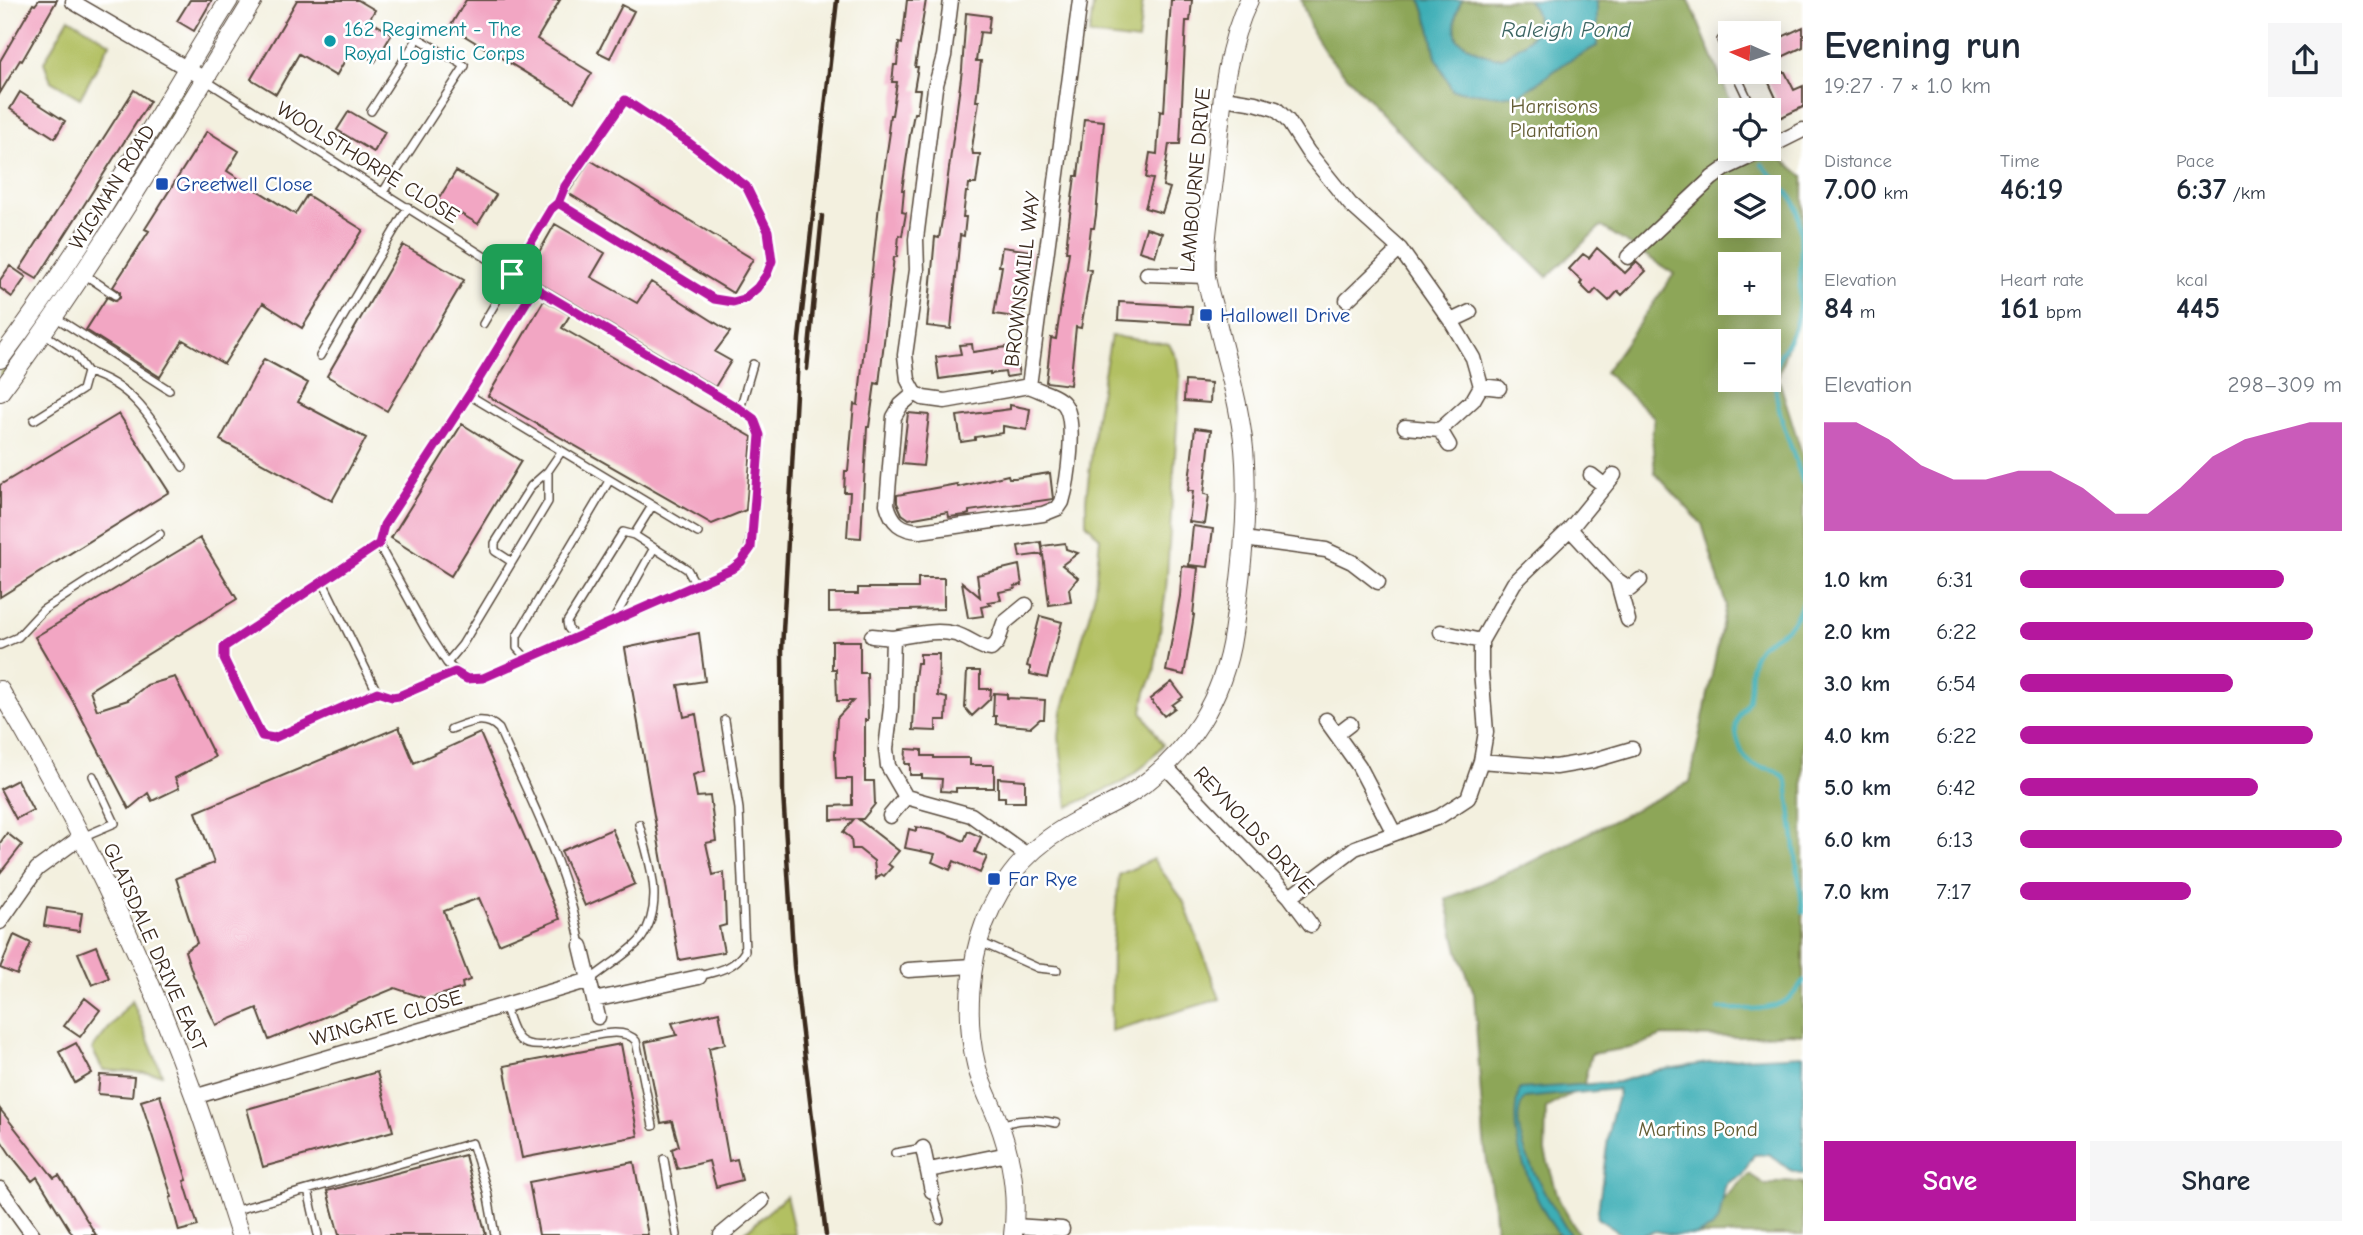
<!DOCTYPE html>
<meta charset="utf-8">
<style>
body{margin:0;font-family:"Comic Neue",sans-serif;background:#f6f6f7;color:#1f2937;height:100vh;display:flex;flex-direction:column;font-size:26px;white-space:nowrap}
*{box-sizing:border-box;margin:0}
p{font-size:23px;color:#747a83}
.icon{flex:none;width:38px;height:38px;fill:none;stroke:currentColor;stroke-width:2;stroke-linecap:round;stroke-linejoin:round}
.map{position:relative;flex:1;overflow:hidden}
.sheet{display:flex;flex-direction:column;background:#fff;width:560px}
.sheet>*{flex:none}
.needle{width:46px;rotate:273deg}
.controls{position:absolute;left:1718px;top:21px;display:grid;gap:14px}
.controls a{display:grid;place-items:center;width:63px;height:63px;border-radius:0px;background:#fff;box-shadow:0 4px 18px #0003;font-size:35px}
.pin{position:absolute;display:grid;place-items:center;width:60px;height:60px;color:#fff;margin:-30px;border-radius:14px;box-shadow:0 4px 10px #0006}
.round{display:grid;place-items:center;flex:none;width:74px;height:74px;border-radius:0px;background:#f6f6f7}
.head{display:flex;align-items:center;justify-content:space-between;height:119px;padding:0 21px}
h1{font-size:38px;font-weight:800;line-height:52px}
.stats{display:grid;grid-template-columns:repeat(3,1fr);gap:10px;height:119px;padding:7px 21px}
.stats div{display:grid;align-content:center}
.stats b{font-size:30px;font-weight:800}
.stats small{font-size:19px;font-weight:400}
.stats p{font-size:19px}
.chart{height:196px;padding:14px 21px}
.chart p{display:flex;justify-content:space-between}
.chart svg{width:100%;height:126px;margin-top:7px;fill:#b5179e;opacity:.7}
.primary-button{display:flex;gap:14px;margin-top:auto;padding:14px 21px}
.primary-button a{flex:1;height:80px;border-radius:0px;background:#b5179e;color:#fff;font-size:28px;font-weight:800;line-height:80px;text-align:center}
.primary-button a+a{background:#f6f6f7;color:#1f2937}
ul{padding:0 21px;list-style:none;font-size:23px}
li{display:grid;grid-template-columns:112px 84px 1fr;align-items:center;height:52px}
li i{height:18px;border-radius:9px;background:#b5179e}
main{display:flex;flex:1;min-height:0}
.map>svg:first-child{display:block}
.green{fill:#b2c062;stroke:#767540;stroke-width:2}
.forest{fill:#8da658;stroke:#64683b;stroke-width:2;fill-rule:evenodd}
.water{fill:#3daeb6;stroke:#3c6c6a;stroke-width:2}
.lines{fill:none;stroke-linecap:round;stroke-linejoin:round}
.stream{stroke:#3daeb6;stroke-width:4.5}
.building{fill:#f2a6c3}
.service-casing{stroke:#57483b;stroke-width:10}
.minor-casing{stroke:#57483b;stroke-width:17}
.tertiary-casing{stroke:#57483b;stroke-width:20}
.service{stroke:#fff;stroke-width:7}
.minor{stroke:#fff;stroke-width:14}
.tertiary{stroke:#fff;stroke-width:18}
.rail{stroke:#3b2a1e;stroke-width:4.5}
.route-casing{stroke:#fff;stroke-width:14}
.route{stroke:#b5179e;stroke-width:9}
.culture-dot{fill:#0f9aa8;stroke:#fff;stroke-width:2.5}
.transit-dot{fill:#1a4fb4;stroke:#fff;stroke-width:2.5}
.labels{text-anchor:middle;stroke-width:5;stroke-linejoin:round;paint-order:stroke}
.culture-label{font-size:21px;fill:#0d838f;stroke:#fff;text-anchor:start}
.park-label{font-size:21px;fill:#655e36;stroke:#fff}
.street-label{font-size:21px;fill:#3b2a1e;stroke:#fff}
.transit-label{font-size:21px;fill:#164399;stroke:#fff;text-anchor:start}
.water-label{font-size:23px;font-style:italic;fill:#3c6562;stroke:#fff}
</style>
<main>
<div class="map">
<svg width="1803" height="1235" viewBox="0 0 1803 1235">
<rect width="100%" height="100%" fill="#fff"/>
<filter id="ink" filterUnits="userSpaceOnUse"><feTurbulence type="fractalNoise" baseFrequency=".0143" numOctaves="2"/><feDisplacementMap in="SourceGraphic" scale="14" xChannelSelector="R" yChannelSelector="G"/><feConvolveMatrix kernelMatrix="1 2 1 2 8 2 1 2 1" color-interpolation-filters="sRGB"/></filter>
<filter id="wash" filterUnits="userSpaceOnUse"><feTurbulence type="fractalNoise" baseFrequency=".00686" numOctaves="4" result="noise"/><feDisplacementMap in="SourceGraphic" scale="28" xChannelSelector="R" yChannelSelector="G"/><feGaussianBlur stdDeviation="1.57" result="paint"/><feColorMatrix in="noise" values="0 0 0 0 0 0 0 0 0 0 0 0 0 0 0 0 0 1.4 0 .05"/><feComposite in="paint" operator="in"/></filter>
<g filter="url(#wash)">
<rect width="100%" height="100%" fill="#f3f0df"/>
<path class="green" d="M1094 0H1143L1138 41 1089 35Z
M69 18 110 43 80 98 51 81 44 62Z
M184 88 188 91 102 231 3 378 0 375V372Z
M1111 336 1169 344 1177 359 1180 380 1166 590 1154 673 1146 692 1142 711 1163 745 1145 765 1125 781 1068 807 1059 737 1062 712 1094 597 1100 538 1086 523V499L1096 417Z
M1153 859 1183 900 1220 999 1111 1031 1112 949 1119 875Z
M132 1000 162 1074 103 1070 92 1049Z
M786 1196 795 1235H742Z"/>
<path class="forest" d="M1301 0H1421L1430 27 1436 57 1452 90 1500 96 1523 93 1568 61 1597 46V0H1689L1734 110H1731V149H1769L1803 176V295L1778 377 1803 457V1034L1788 1033 1742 1037 1662 1036 1635 1047 1591 1054 1583 1087 1546 1108 1545 1152 1559 1200 1579 1235H1496L1494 1207 1484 1141 1474 993 1458 951 1446 899 1523 866 1690 782 1726 605 1702 524 1655 473 1652 436 1654 417 1605 372 1674 274 1601 226 1547 277 1431 165 1326 54 1312 32ZM1731 187H1769V226H1731ZM1731 264H1769V303H1731ZM1731 341H1769V380H1731Z
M1462 0H1528C1544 19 1537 36 1517 48 1513 51 1507 56 1502 57 1488 60 1469 46 1457 39 1454 25 1454 13 1462 0Z
M1749 1174 1766 1185 1786 1181 1803 1183V1235H1686Z"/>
<path class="water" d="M1421 0H1462C1454 13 1454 25 1457 39 1469 47 1488 60 1502 57 1507 56 1513 51 1517 48 1537 36 1544 19 1528 0H1597V46L1568 61 1523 93 1500 96 1452 90 1436 57 1430 27Z
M1803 1055V1174L1790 1170 1769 1154 1754 1155 1742 1175 1729 1182 1725 1187 1719 1219 1712 1228 1704 1232 1696 1235H1674L1656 1231 1642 1235H1623L1597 1218 1610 1124 1618 1096 1617 1089 1525 1098C1500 1130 1554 1207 1570 1235H1559C1533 1199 1504 1134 1520 1089L1618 1082 1654 1071 1741 1058Z"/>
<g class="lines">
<path class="stream" d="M1762 164C1772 177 1788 190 1796 205 1803 226 1802 303 1795 327 1790 344 1775 355 1775 375 1774 411 1793 448 1803 483
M1803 602C1799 610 1796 619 1790 625 1781 635 1767 638 1759 648 1746 664 1753 683 1748 701 1745 709 1737 715 1736 725 1735 734 1739 748 1744 756 1755 775 1777 760 1787 783L1803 912
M1719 1009C1753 1009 1785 1015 1803 981"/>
</g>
<g id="blocks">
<path class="building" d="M39 0H57L22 61 20 60 0 93V61L33 4 35 5Z
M190 0H212L194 31 177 21Z
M297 0H358L375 10 369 20 392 34 375 62 352 48 336 76 299 54 276 94 251 79Z
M466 0H560L537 39 592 73 574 102 450 27Z
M907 0H926L915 67H918L914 90H920L917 113H914L910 135 902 190H904L902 212 906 213 902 236 899 235 897 257H894L879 384 875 383 869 427H867L861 538 847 537 850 492H844L845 471H848L854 404 858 405 879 205 890 132H888L890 115H892L897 82H892L894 65H897L899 43 902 44Z
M1171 0H1192L1190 21H1186L1180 144H1169L1163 186 1170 188 1162 213 1145 208 1153 179 1146 178 1150 153 1157 154 1160 111 1164 112Z
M622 5 634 11 610 58 598 52Z
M966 13 990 16 988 33 980 32 976 61H981L976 101H979L972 148 973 154H980L976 184H969L968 192H966L963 217H966L964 236 960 235 951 329 927 326 935 237 939 238 943 214 962 70Z
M1803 27V47L1769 63V43Z
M1764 72H1785L1794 90 1803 86V107L1773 121 1764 104 1776 98Z
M134 90 150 101 37 279 20 269Z
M20 92 65 121 55 138 10 109Z
M349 111 385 132 374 152 337 130Z
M1084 119 1104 121 1096 215 1094 228H1091L1086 269 1091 270 1081 328 1076 327 1070 385 1046 382 1051 338 1056 339 1069 252H1066L1068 230 1075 176H1078Z
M207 131 239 151 227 171 295 214 307 195 363 230 302 328 263 303 224 364 183 340 160 377 86 330 107 297 115 301 120 298V292L113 287 149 231 145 229Z
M590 160 753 259 733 293 568 193Z
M456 171 496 195 478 224 438 200Z
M555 224 605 253 591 277 637 303 651 282 730 332 715 352 731 361 715 387 526 275Z
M1146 228 1162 233 1155 256 1139 251Z
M403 245 464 280 387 411 327 376Z
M1002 247 1032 251 1022 318 994 314 1002 266H999Z
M1597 248 1625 273 1636 262 1646 271 1622 295 1618 291 1609 301 1596 289 1591 295 1580 284 1582 281 1569 269 1583 254 1589 258Z
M10 266 26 277 12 297 0 288V280Z
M544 300 570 315 562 328 752 437 746 510 712 524 488 396Z
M1119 302 1192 306 1191 324 1118 320Z
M972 344 973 352 1014 346 1019 375 1006 377 1005 372 990 374V372L939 379 936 357 961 354 959 345Z
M264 359 308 383 298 402 366 438 332 501 220 440Z
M1185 381 1211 383 1210 403 1184 401Z
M1010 405 1030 409 1027 430 1003 426V433L975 437V440L961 442 957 416 1010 409Z
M908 413 929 415 923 466 902 464Z
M119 414 169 492 0 597V485Z
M462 424 521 461 451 576 391 538Z
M1195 428 1211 430 1204 494 1209 495 1205 524 1189 522 1193 491H1188Z
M1050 473 1053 499 969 511V514L966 515 949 517 948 512 909 519 902 514 897 503V495L957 484 958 487 1008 475 1009 478H1015Z
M1193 526 1213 529 1208 567 1189 565Z
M200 538 237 599 90 690 97 710 128 700 147 685 175 677 215 757 175 778 179 788 152 801 148 793 129 809 75 705 35 637Z
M1041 542 1043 554 1020 557 1018 546Z
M1065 543 1066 549 1078 553 1062 565 1078 578 1069 589 1071 602 1049 605 1042 546Z
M1019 565 1022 585 1014 586 1015 589 999 592 1001 600 988 602 991 605 981 607 983 616 968 618 962 582 980 597 977 575Z
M1182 566 1198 568 1193 615H1194L1184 675 1166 671 1180 596Z
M918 578H944V609L829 612V594H858V588H918Z
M1040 616 1062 622 1047 678 1030 674V667L1027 666Z
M699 633 705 681 678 685 684 717 696 714 705 771 693 775 697 797 710 796 716 841 706 843 713 875 724 872 726 925 719 927 724 952 679 960 625 648Z
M832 641H860V673H867L868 720H865V781H874L875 804 863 819H858L899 851 888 864 892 867 884 876 881 874 876 879 874 861 859 849H852L851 838 843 832 854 819 831 820V806L852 805V779H836L835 754 837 718 853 701H837L836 669H832Z
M920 654H939L938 696 947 698 946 720H936V731L913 730 915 679 917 663H920Z
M967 671H980V689H991L990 699 972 716 965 708Z
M1172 682 1183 697 1172 705 1175 708 1164 716 1150 699Z
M994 693 1007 694V698L1045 700 1044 719H1040L1031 727 996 724V716H993Z
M399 727 414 763 480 733 560 919 499 944 479 898 444 911 470 980 462 983 463 988 427 999 395 988 269 1040 257 1008 216 1025 194 978 185 951 197 943 176 878 214 863 196 812Z
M906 749 922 750V756H934V758H970V765H994V788H956V792L941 791 942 779 922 778V775H910V764H905Z
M998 778 1025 780V802H1005V797H998Z
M17 780 33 810 16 819 0 789Z
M916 827 943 832 964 841 968 831 981 837 975 852 987 857 980 873 954 861 950 870 932 862 935 854 905 848 909 829 916 831Z
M612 829 635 884 585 906 561 851Z
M7 833 22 845 0 873V843Z
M47 908 82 913 79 931 44 926Z
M14 935 31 943 17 975 0 968Z
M96 946 109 978 92 985 78 953Z
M85 998 100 1010 80 1037 64 1026Z
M719 1012 725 1044 709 1048 729 1161 737 1159 742 1180 716 1187 709 1161 677 1169 672 1149 679 1146 672 1121 661 1123 645 1042 677 1035 672 1023Z
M76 1043 92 1073 75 1083 59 1052Z
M621 1044 638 1136 522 1158 504 1066Z
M377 1072 393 1131 263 1167 247 1109Z
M100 1075 134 1077 132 1097 98 1094Z
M160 1095 187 1180 184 1181 198 1226 179 1231 170 1198 172 1197 141 1101Z
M0 1109 54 1178 59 1175 96 1235H73L37 1177 32 1181 10 1154 0 1139Z
M465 1155 486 1235H339L327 1191Z
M634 1162 648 1235H539L529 1182Z"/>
</g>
</g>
<g filter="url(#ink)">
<use href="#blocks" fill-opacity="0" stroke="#57483b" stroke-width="2"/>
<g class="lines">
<g class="service-casing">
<path id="service" d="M1721 40 1731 62
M1735 72 1753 110
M205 80 512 274 740 409C748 414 755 419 758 428 762 442 753 546 746 556 736 571 716 576 700 584L483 678C466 681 458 675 447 663
M371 111 418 38 465 66 383 192
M84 274 115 295
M535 288 469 395 384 525 380 539 381 549 426 630 447 663 462 645 512 562 495 551V543L531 486 548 471 561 452
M55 317 169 390
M483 324 551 209 557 203 714 299 733 302 744 299 757 288 767 274 772 261 768 231 746 186 688 142 625 100 565 186 557 203
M320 356 408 207
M87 372C138 387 155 426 183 467
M469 395 698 533
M740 409 753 364
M34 420 82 390 87 372 75 355 44 334
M634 535 652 506
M379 544 224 647V659L259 733 266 738H274L377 692 392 697 399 696 455 672
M512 562 548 502V471
M323 582 377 692
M613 621 654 548
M576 638 568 628 567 622 623 532 634 535 687 569 696 585
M0 645 18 637 43 610 160 534
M527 659 517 648V636L609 481
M451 729C468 723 485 714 499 729 530 799 568 870 581 946
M82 837 115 823 93 776
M980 942 1038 968 1057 970
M699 976C718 971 734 969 745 951L739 809 725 720
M590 980C603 969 632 951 641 939 666 903 649 862 639 824
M504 1005C508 1016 512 1033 520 1040 543 1060 616 1016 636 1041L653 1126
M1000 1125C1020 1118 1036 1119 1056 1123
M895 1153 923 1148
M664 1159 677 1235
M308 1190 318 1235
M932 1191 940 1220
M233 1211 472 1143 487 1191 495 1235"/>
</g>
<g class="minor-casing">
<path id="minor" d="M951 0 944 56 935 88 916 239 917 270 905 355 908 380 915 393 923 398 945 401 1029 386
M73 2 205 79
M1224 98 1255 103 1276 109 1288 121 1308 152 1350 204 1400 249 1451 321 1473 358 1481 386 1473 400 1440 430
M1769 147 1803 130
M1628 257 1712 178 1726 168 1766 149
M1147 274 1206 276
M1347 300 1400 249
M1451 321 1470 312
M1029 386 1080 0
M1481 386 1499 388
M915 393 901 405 894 417 887 504C892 523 901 530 920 531L1043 514 1058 508 1062 502C1068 482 1077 420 1064 404 1057 395 1039 391 1029 386
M1405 427 1440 430 1449 445
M1591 475 1605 486
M1570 529 1617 580 1628 620
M1244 539 1326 550 1352 562 1378 582
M1617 580 1630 589 1640 580
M1026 605 1004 623 997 643 991 649C978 648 968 637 955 634 935 629 913 635 893 638L891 707 886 749 888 766 906 797 971 815 1027 855
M1441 632 1481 641
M872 636 893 638
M1326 720 1359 766 1394 833
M1337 734 1350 724
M1481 761 1556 767 1591 761 1632 749
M1165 766 1290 897 1311 925
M890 816 906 797
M1290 897 1355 848 1439 817 1468 798 1481 761 1486 732 1481 670V641L1514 583 1570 529 1614 475
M0 922 37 869 81 837
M581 946 598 1017
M908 970 972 966
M594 1000 699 977
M194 1097 590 980
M923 1148 932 1191
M929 1170 1008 1154
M0 1189 33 1235
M1014 1226 1062 1229
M721 1235 762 1201"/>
</g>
<g class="tertiary-casing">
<path id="tertiary" d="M0 359C86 246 154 120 229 0
M0 392C93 267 172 133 253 0
M0 690C77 819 144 957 195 1098 211 1143 225 1189 240 1235
M1013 1235C1018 1196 1012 1158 998 1121 991 1102 980 1083 976 1064 965 1021 969 963 985 922 1004 874 1034 843 1080 819 1098 810 1117 802 1134 791 1188 755 1224 697 1233 633 1241 578 1248 520 1245 463 1243 415 1228 369 1217 322 1214 307 1208 291 1206 276 1204 245 1210 211 1214 180 1221 120 1222 56 1249 0"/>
</g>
<use href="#service" class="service"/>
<use href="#minor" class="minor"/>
<use href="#tertiary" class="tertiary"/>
<path class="rail" d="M807 369 822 216
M826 1235 794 966 783 793 782 650 799 339 837 0"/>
</g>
</g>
<g class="lines" filter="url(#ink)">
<g class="route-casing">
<path id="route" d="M512 274 535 288 469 395 384 525 379 544 224 647V659L262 736 274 738 377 692 392 697 399 696 455 672 467 679 483 678 732 569 741 562 751 548 760 435 754 419 740 409 512 274 551 209 558 203 714 299 733 302 744 299 757 288 767 274 772 261 768 231 746 186 688 142 625 100 565 186 558 203 551 209 512 274"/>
</g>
<use href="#route" class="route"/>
</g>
<circle class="culture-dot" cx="330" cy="41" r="7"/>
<g class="transit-dot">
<rect x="155" y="177" width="14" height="14" rx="3.5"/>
<rect x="1199" y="308" width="14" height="14" rx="3.5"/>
<rect x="987" y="872" width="14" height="14" rx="3.5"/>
</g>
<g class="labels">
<g class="culture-label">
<text x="344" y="36">162 Regiment - The<tspan x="344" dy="24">Royal Logistic Corps</tspan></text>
</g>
<g class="park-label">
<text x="1554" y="113">Harrisons<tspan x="1554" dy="24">Plantation</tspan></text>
<text x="1698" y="1136">Martins Pond</text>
</g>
<g class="street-label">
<text transform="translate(368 162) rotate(32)" y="7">WOOLSTHORPE CLOSE</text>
<text transform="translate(1195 180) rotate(-85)" y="7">LAMBOURNE DRIVE</text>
<text transform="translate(112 187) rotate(-58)" y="7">WIGMAN ROAD</text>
<text transform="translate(1022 279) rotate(-83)" y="7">BROWNSMILL WAY</text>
<text transform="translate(1254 830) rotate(47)" y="7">REYNOLDS DRIVE</text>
<text transform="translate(155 947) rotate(66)" y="7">GLAISDALE DRIVE EAST</text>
<text transform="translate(386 1018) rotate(-16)" y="7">WINGATE CLOSE</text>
</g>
<g class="transit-label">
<text x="176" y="191">Greetwell Close</text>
<text x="1220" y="322">Hallowell Drive</text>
<text x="1008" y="886">Far Rye</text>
</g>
<g class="water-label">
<text x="1566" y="37">Raleigh Pond</text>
</g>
</g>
</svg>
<div class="controls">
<a><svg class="needle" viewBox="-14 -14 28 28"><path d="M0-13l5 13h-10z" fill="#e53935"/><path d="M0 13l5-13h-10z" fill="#747a83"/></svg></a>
<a><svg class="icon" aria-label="locate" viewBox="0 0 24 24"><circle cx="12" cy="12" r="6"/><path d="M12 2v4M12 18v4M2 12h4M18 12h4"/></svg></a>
<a><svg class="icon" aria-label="layers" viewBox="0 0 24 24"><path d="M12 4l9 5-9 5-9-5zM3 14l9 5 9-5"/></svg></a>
<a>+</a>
<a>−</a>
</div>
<div class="pin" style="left:512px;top:274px;background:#1e9e55"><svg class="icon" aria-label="arrive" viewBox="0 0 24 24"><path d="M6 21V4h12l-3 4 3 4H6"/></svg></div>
</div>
<section class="sheet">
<div class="head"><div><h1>Evening run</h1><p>19:27 · 7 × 1.0 km</p></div><a class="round"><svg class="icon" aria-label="share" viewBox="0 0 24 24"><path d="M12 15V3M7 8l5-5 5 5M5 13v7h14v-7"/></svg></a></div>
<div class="stats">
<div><p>Distance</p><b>7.00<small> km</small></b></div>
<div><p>Time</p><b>46:19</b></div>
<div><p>Pace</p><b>6:37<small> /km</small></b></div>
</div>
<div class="stats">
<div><p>Elevation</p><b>84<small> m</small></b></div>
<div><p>Heart rate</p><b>161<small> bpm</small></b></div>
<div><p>kcal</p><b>445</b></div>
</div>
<div class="chart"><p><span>Elevation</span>298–309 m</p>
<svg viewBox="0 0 160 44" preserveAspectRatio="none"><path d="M0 44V6L10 6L20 12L30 21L40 26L50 26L60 23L70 23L80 29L90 38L100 38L110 29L120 18L130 12L140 9L150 6L160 6V44z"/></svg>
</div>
<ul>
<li><b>1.0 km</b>6:31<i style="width:82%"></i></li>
<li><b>2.0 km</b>6:22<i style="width:91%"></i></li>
<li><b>3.0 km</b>6:54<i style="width:66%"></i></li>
<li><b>4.0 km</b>6:22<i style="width:91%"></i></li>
<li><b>5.0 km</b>6:42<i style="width:74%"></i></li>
<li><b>6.0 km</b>6:13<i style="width:100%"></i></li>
<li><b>7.0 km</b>7:17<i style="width:53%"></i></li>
</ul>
<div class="primary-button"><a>Save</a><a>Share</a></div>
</section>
</main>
